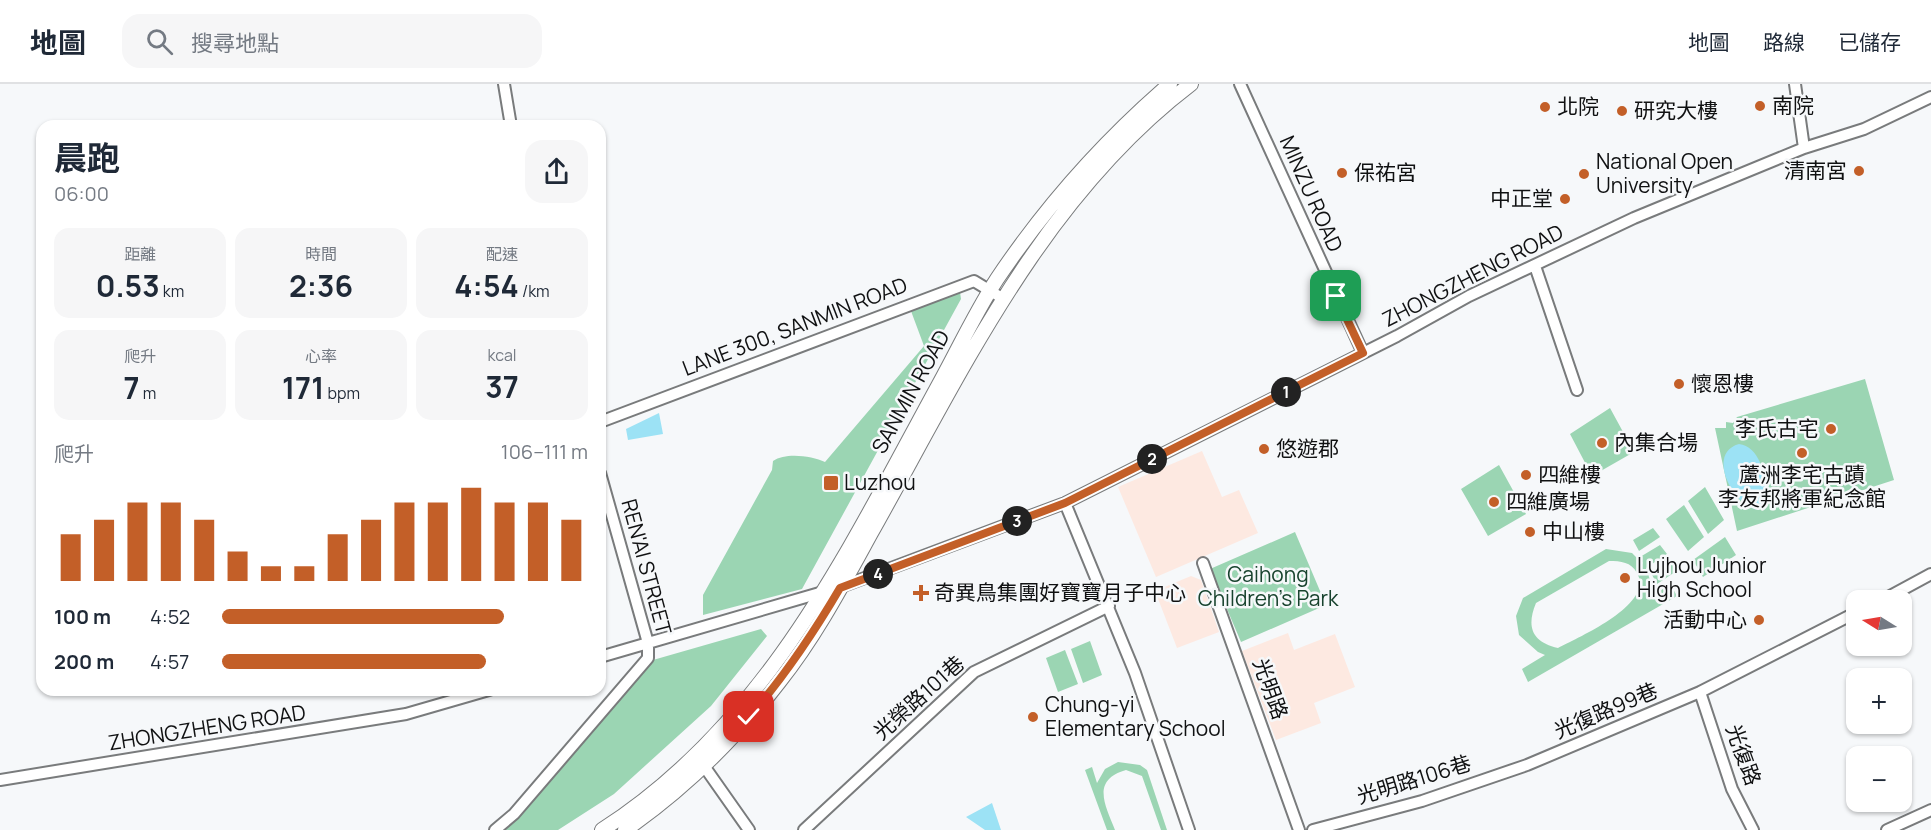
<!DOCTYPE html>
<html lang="zh-TW">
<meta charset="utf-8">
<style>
body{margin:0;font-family:Manrope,"Noto Sans TC",sans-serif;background:#f6f6f7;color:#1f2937;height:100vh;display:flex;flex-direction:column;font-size:22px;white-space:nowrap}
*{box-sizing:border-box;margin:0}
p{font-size:20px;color:#747a83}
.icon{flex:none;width:33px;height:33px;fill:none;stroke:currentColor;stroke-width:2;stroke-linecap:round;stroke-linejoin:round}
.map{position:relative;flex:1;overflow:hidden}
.panel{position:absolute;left:36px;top:36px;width:570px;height:576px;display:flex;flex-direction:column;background:#fff;border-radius:18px;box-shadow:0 2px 4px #0004}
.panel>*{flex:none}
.needle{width:39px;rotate:281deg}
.tools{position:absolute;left:1846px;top:506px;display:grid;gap:12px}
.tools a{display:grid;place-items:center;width:66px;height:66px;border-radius:12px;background:#fff;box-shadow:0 2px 4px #0004;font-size:30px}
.pin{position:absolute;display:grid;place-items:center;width:51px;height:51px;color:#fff;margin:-26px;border-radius:12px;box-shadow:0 3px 9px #0006}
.km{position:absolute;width:30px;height:30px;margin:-15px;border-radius:50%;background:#222;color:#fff;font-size:16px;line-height:30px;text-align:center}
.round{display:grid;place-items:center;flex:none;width:63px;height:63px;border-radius:18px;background:#f6f6f7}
.headline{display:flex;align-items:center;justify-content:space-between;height:102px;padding:0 18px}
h1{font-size:33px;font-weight:700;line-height:45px}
.metrics{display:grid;grid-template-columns:repeat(3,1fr);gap:9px;height:102px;padding:6px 18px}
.metrics div{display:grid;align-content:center;border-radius:15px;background:#f6f6f7;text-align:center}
.metrics b{font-size:30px;font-weight:700}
.metrics small{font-size:16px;font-weight:400}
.metrics p{font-size:16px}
.chart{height:168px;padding:12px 18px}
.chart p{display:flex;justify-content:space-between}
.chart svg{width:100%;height:108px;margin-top:6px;stroke:#c35f28;stroke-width:6}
ul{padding:0 18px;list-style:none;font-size:20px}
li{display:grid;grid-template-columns:96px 72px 1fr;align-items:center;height:45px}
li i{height:15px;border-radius:8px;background:#c35f28}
header{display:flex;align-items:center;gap:36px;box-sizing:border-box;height:84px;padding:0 30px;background:#fff;border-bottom:2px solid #e0e1e3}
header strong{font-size:28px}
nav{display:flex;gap:33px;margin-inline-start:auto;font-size:21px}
.search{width:420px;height:54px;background:#f6f6f7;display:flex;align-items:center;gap:15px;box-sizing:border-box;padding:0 21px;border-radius:18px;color:#747a83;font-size:22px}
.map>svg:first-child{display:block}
.industrial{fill:#fde9e1}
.green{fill:#9bd5b3;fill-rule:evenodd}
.water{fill:#9ce2f5}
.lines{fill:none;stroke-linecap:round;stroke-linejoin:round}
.minor-casing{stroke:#797b7c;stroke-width:14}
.major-casing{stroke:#797b7c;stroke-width:16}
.minor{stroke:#fff;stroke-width:10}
.major{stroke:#fff;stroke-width:14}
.route-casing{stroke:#fff;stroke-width:12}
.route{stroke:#c35f28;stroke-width:8}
.poi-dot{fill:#c35f28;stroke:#f6f8fa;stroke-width:2}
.labels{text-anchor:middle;stroke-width:5;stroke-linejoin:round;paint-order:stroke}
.poi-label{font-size:21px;fill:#101112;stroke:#f6f8fa;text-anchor:start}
.street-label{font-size:21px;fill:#101112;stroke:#f6f8fa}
.park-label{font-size:21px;fill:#18432e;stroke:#f6f8fa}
</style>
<header>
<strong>地圖</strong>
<div class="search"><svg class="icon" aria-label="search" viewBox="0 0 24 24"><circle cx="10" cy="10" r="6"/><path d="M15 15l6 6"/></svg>搜尋地點</div>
<nav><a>地圖</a><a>路線</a><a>已儲存</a></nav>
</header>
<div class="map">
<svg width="1931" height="746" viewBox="0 0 1931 746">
<rect width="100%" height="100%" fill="#f6f8fa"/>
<path class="industrial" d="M1202 367 1222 413 1239 406 1258 449 1156 493 1118 403Z
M1191 492 1201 496 1219 548 1177 564 1155 507Z
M1288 549 1294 566 1335 550 1355 603 1314 619 1321 639 1276 656 1242 567Z"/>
<path class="green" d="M960 208 961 215 802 505 703 531V511L772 386 773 377C786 368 812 372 825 378L924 262 911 227Z
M1865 295 1894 396 1737 447 1715 344H1726V338L1733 339 1737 333Z
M1610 324 1634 368 1592 392 1570 350Z
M1499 381 1526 430 1488 452 1461 405Z
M1705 403 1724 436 1708 450 1688 417Z
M1684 421 1704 453 1688 467 1666 435Z
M1653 444 1660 453 1639 467 1633 456Z
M1295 448 1326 521 1241 558 1210 485Z
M1725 453 1736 471 1703 493 1693 476Z
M1660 461 1667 470 1646 484 1650 496 1649 512 1671 501 1677 512 1528 598 1522 585 1545 571 1538 568 1519 551 1516 532 1523 514 1606 465 1632 469 1643 480 1640 473ZM1609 477C1621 477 1631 478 1637 489 1655 520 1579 553 1558 564 1532 558 1526 543 1536 519Z
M1671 477 1678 486 1657 500 1651 489Z
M761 545 767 552 711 622 614 710 558 746H499L653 576Z
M1090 557 1102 591 1083 599 1071 565Z
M1065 566 1078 600 1058 608 1046 574Z
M1118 678 1140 681 1147 686 1167 746H1161L1142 692 1126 686C1091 696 1105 721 1115 746H1107L1085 686 1092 683 1097 699 1105 685Z"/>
<path class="water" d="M659 329 663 350 628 356 626 345Z
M1739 360C1763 363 1768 401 1765 421L1758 426C1732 421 1706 369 1739 360Z
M992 719 1001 746H985L966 733Z"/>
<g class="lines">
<g class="minor-casing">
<path id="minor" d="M504 0 511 42
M1240 0 1363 269
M1795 0 1804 64
M1535 182 1577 306
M600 338 974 197 1002 214
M1065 419 1135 589 1189 746
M1203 479 1299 746
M838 504 1065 419 1397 252 1469 212 1634 134 1804 64 1864 45 1931 13
M1883 516 1931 490
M600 573 823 508
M1700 608 1732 705 1753 746
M704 682 749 746
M0 696 406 630 489 606
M495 746 514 730 648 574V559L600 389
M804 746 974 588 1109 522
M1313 746 1422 717 1527 681 1700 608 1857 528
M1887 746 1931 726"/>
</g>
<g class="major-casing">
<path id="major" d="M602 746C766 641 847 469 937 304 957 268 975 229 997 195 1046 122 1104 57 1170 0
M625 746C684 705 735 655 779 598 815 553 843 500 871 449 961 289 1041 114 1191 0"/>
</g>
<use href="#minor" class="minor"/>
<use href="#major" class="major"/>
</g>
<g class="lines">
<g class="route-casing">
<path id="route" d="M749 633C784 593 813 550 840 504L1065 419 1363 269 1336 212"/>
</g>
<use href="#route" class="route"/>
</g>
<g class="poi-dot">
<circle cx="1760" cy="22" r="6"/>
<circle cx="1545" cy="23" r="6"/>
<circle cx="1622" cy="27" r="6"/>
<circle cx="1859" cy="87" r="6"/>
<circle cx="1342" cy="89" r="6"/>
<circle cx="1584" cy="90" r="6"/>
<circle cx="1565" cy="115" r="6"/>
<circle cx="1679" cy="300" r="6"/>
<circle cx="1831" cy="345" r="6"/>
<circle cx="1602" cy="359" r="6"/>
<circle cx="1264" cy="365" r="6"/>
<circle cx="1802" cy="369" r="6"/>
<circle cx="1526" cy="391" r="6"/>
<rect x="823" y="391" width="16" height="16" rx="3"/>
<circle cx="1494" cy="418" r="6"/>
<circle cx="1530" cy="448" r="6"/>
<circle cx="1625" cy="494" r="6"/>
<path d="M918 500h6v6h6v6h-6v6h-6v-6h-6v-6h6z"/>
<circle cx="1759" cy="536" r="6"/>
<circle cx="1033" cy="633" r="6"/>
</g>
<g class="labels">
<g class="poi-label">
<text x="1772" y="29">南院</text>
<text x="1557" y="30">北院</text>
<text x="1634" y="34">研究大樓</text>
<text x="1596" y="85">National Open<tspan x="1596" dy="24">University</tspan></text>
<text x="1847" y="94" text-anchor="end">清南宮</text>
<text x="1354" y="96">保祐宮</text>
<text x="1553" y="122" text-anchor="end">中正堂</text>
<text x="1691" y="307">懷恩樓</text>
<text x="1819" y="352" text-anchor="end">李氏古宅</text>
<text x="1614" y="366">內集合場</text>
<text x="1276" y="372">悠遊郡</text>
<text x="1538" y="398">四維樓</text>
<text x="1802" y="398" text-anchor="middle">蘆洲李宅古蹟<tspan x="1802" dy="24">李友邦將軍紀念館</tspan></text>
<text x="844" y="406">Luzhou</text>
<text x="1506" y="425">四維廣場</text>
<text x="1542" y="455">中山樓</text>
<text x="1637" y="489">Lujhou Junior<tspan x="1637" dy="24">High School</tspan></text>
<text x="934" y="516">奇異鳥集團好寶寶月子中心</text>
<text x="1747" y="543" text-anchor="end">活動中心</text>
<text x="1045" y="628">Chung-yi<tspan x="1045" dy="24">Elementary School</tspan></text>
</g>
<g class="street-label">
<text transform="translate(1311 110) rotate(66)" y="7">MINZU ROAD</text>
<text transform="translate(1473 192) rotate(-27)" y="7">ZHONGZHENG ROAD</text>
<text transform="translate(795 243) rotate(-21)" y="7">LANE 300, SANMIN ROAD</text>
<text transform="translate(911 308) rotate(-61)" y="7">SANMIN ROAD</text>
<text transform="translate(646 483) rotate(75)" y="7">REN'AI STREET</text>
<text transform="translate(1270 605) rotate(70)" y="7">光明路</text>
<text transform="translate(919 614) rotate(-42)" y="7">光榮路101巷</text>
<text transform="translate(1606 627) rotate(-23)" y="7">光復路99巷</text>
<text transform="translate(207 644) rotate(-9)" y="7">ZHONGZHENG ROAD</text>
<text transform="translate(1743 671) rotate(70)" y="7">光復路</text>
<text transform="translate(1414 696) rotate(-17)" y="7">光明路106巷</text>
</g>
<g class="park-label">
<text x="1268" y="498">Caihong<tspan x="1268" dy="24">Children's Park</tspan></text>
</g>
</g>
</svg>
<div class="tools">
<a><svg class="needle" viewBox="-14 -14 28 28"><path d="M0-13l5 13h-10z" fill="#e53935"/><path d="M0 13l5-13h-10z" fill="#747a83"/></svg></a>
<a>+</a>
<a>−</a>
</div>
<div class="pin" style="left:1336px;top:212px;background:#1e9e55"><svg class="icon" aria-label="arrive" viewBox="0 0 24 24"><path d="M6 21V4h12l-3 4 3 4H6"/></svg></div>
<div class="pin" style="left:749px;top:633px;background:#d93025"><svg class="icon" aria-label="check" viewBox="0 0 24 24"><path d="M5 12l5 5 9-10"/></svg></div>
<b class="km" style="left:1286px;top:308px">1</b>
<b class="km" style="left:1152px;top:375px">2</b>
<b class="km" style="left:1017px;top:437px">3</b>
<b class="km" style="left:878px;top:490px">4</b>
<section class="panel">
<div class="headline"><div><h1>晨跑</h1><p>06:00</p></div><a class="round"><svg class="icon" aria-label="share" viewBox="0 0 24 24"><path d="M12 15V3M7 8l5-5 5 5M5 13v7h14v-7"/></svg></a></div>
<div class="metrics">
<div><p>距離</p><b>0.53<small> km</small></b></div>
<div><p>時間</p><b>2:36</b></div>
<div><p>配速</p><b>4:54<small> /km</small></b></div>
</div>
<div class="metrics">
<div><p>爬升</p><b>7<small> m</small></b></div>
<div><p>心率</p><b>171<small> bpm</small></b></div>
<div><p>kcal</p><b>37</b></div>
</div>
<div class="chart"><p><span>爬升</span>106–111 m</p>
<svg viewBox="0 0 160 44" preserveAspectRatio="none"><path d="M5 44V25M15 44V19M25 44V12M35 44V12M45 44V19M55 44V32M65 44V38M75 44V38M85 44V25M95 44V19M105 44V12M115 44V12M125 44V6M135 44V12M145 44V12M155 44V19"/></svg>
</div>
<ul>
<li><b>100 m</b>4:52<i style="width:77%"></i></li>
<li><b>200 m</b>4:57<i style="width:72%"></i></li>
</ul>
</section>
</div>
